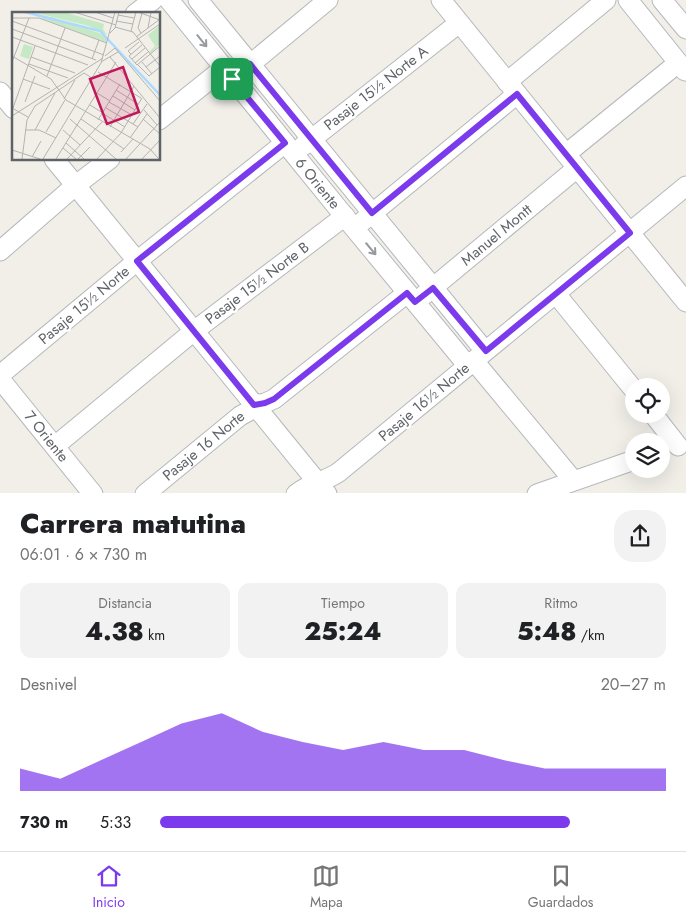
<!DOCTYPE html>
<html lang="es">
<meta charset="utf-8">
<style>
body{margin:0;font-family:Jost,sans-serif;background:#f2f2f2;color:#202124;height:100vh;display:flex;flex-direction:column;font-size:19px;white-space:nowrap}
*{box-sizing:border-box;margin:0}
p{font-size:16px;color:#757577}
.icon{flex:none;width:28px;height:28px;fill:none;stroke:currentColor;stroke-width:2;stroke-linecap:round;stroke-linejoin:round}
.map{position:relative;height:493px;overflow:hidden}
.drawer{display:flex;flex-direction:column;background:#fff;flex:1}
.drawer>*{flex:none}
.fabs{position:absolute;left:625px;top:378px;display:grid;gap:10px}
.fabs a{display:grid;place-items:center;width:45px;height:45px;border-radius:50%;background:#fff;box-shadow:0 5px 20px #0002;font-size:25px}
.pin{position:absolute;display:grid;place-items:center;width:42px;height:42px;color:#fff;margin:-21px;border-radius:10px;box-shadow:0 2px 8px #0006}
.round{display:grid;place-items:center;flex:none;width:52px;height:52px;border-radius:20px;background:#f2f2f2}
.headline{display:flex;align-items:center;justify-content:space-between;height:85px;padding:0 20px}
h1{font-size:28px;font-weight:800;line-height:38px}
.metrics{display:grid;grid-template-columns:repeat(3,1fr);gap:8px;height:85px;padding:5px 20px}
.metrics div{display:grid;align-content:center;border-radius:12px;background:#f2f2f2;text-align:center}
.metrics b{font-size:25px;font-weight:800}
.metrics small{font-size:14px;font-weight:400}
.metrics p{font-size:14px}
.chart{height:140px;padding:10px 20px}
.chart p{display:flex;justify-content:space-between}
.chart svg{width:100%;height:90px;margin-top:5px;fill:#7c3aed;opacity:.7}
ul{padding:0 20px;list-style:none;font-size:16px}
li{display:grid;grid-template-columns:80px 60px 1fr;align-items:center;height:38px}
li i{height:12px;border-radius:6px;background:#7c3aed}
.tab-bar{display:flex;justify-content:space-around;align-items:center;height:70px;border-top:1px solid #e0e0e0;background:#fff;font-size:14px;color:#757577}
.tab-bar a{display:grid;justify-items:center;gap:2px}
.tab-bar .selected{color:#7c3aed}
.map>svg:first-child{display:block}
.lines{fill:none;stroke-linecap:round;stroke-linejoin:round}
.minor-casing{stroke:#b5b8bc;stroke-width:21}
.minor{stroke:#fff;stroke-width:19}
.oneway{stroke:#979a9d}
.route-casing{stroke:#fff;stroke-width:10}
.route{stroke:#7c3aed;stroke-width:6}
.labels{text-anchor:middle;stroke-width:5;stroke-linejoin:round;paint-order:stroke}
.street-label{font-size:15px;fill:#5f6368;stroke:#fff}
.inset-river{fill:none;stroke:#aadaff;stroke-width:2.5}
.inset-road{fill:none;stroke:#b3b3b1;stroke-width:1}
.view{fill:#c2185b;fill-opacity:0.15;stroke:#c2185b;stroke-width:2.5}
.inset-edge{fill:none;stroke:#5f6368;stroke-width:2.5}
</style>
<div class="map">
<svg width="686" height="494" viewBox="0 0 686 494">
<rect width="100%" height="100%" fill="#f1efe8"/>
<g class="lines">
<g class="minor-casing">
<g id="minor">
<path id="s1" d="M169 0 354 228 468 366"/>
<path d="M198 0 485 351"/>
<path d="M441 0 686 302"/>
<path d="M628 0 685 71"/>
<path d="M662 0 686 29"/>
<path d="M135 14 153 0"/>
<path d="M241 72 328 0"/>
<path d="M507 82 606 0"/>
<path d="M0 92 14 109"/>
<path d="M159 120 224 68"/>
<path d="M303 146 459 23"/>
<path d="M566 154 678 63"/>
<path d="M54 159 327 494"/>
<path d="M363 221 517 94"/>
<path d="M0 251 76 185 110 159"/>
<path d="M556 294 634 390"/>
<path id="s2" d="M424 295 577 168"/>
<path d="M474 361 573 480"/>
<path d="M0 375 137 261 285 143"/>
<path id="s3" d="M0 379 93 494"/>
<path d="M653 414 678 446"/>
<path d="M55 446 194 331 345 216"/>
<path id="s4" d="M145 494 240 416 249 411 254 405 265 403 274 399 407 293"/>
<path d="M296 494C309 483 325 482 339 472L686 186"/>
<path d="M537 494 634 460"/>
</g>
</g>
<use href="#minor" class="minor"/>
</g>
<defs><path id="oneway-shaft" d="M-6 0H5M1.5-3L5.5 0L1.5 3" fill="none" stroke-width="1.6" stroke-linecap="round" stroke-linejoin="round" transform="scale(1.25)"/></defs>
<g class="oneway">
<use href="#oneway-shaft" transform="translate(202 41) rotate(51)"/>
<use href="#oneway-shaft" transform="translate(371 249) rotate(50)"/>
</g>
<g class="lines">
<g class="route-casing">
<path id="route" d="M250 64 372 213 517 94 630 233 486 351 433 288 415 302 407 293 274 399 265 403 254 405 137 261 285 143 232 79Z"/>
</g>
<use href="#route" class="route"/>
</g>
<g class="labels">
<g class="street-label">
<text transform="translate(376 88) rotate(-38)" y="5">Pasaje 15½ Norte A</text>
<text dy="5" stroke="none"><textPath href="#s1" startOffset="236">6 Oriente</textPath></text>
<text dy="5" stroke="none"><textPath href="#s2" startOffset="94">Manuel Montt</textPath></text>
<text transform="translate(257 283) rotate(-37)" y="5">Pasaje 15½ Norte B</text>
<text transform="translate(84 305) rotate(-40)" y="5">Pasaje 15½ Norte</text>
<text transform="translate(424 402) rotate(-40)" y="5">Pasaje 16½ Norte</text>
<text dy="5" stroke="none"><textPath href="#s3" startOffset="74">7 Oriente</textPath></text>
<text dy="5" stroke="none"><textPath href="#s4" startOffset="76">Pasaje 16 Norte</textPath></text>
</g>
</g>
<g transform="translate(12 12)">
<rect width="148" height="148" fill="#f1efe8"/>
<path d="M20 0H52L92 12 91 17 95 23 77 14ZM39 5 87 21 95 26 94 30 28 6ZM147 14V33L139 41 137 40 143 34 136 23ZM12 32 21 35 17 47 8 44Z" fill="#c5e8c5"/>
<path class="inset-river" d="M13 0 88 19 148 83"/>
<path class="inset-road" d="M62 0 104 13M83 0 101 6M126 0 148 8M106 3 122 6M0 6H27L95 31M0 9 92 43M104 9 121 12M103 15 121 20 148 54M136 16 139 0M0 17 84 48M119 19 124 0M98 21 103 16 107 0M129 21 126 16 130 1M0 25 76 53M124 25 148 7M130 33 117 44 125 53 148 34M113 36 148 12M119 42 116 39 127 30M0 44 39 67 54 88 138 137 147 147M93 44 103 36 148 89M19 45 63 61M98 45 148 106M80 47 87 28M120 47 133 36M0 50 17 6M89 50 106 40M130 50 140 62M123 51 136 40M17 52 56 66M126 53 137 64 148 55M134 55 148 44M86 60 129 86M35 64 53 16M11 67 38 77M104 78 126 92M85 81 98 89M101 84 123 98M52 87 63 68M13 90 23 64M97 90 120 103M78 93 91 101M0 96 16 105M1 96 23 34M94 96 126 115M132 98 145 113M90 101 113 115M0 104 91 46M58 107 104 147M69 107 112 137M131 107 148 122M86 108 108 72M121 112 135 92M98 115 122 74M13 118H27L44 126M23 118 43 81M51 118 68 133M34 120 53 88M118 126 135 102M54 131 72 147M51 136 64 147M0 138 28 147M109 140 121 127M20 145 29 129M10 147 15 108 23 94 72 61 80 66M31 147 89 51 103 0M44 147 104 50M55 147 90 110M66 147 78 135M85 147 109 121 130 86M114 147 148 110M130 147 148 128"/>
<path class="view" d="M111 55 127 100 95 112 78 67Z"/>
<rect width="148" height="148" class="inset-edge"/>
</g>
</svg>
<div class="fabs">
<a><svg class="icon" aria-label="locate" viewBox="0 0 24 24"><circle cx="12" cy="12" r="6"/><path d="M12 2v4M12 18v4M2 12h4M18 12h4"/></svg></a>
<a><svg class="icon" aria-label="layers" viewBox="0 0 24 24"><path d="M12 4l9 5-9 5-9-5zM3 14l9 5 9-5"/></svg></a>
</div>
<div class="pin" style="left:232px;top:79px;background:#1e9e55"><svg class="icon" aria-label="arrive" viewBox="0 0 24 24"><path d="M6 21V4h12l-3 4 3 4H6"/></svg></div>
</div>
<section class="drawer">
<div class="headline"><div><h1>Carrera matutina</h1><p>06:01 · 6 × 730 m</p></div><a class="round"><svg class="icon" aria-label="share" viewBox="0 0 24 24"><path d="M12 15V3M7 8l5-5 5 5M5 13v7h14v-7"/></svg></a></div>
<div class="metrics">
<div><p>Distancia</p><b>4.38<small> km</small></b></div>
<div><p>Tiempo</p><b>25:24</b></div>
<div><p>Ritmo</p><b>5:48<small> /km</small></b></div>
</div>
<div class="chart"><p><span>Desnivel</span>20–27 m</p>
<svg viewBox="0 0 160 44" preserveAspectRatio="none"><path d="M0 44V33L10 38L20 29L30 20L40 11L50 6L60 15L70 20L80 24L90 20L100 24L110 24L120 29L130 33L140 33L150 33L160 33V44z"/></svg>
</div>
<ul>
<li><b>730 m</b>5:33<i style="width:81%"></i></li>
</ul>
</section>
<nav class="tab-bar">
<a class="selected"><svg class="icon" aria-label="home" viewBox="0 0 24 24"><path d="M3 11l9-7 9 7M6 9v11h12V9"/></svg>Inicio</a>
<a><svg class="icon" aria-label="map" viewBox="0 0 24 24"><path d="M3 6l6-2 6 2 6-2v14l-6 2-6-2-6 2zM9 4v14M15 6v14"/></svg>Mapa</a>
<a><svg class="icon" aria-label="saved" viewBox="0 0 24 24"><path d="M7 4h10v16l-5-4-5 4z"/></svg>Guardados</a>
</nav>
